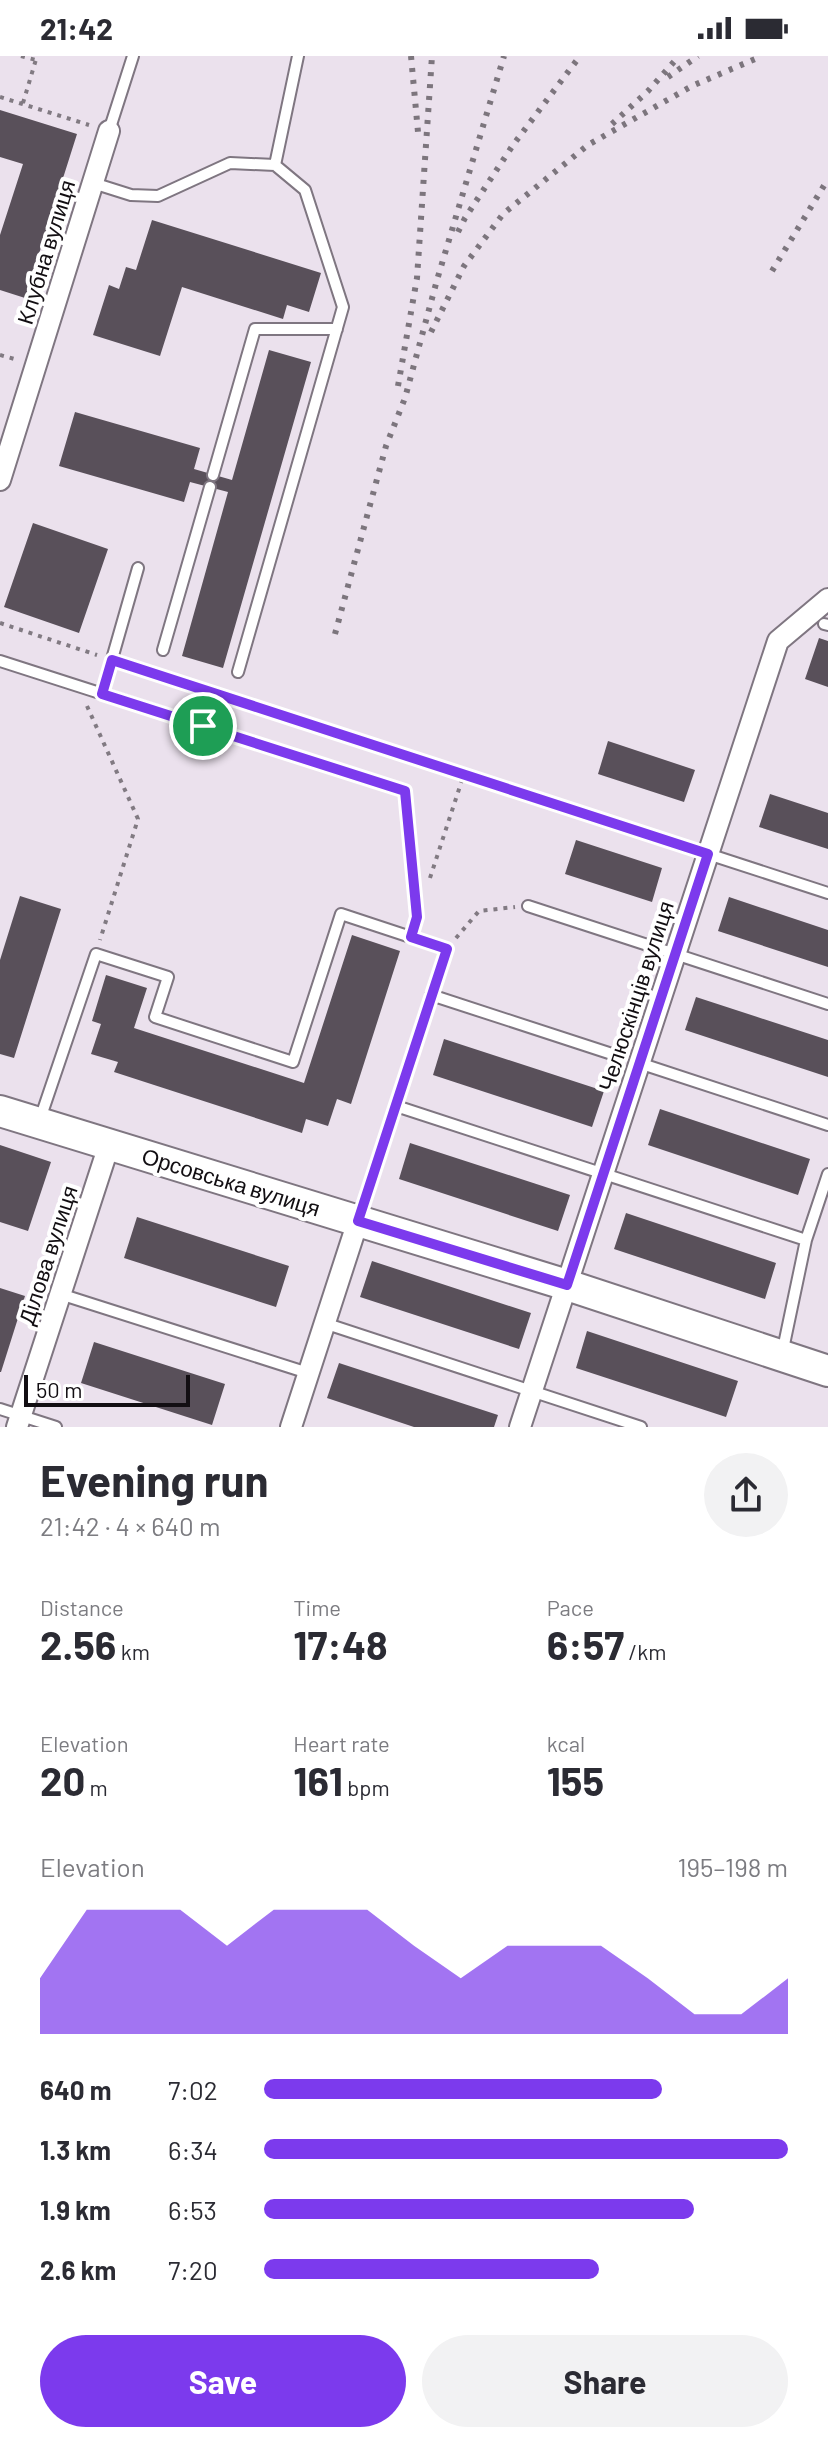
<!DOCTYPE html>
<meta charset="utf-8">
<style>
body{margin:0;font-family:Barlow,sans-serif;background:#f2f2f3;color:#2b2b33;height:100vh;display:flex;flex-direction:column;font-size:30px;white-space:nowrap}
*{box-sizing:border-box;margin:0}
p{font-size:26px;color:#7c7c81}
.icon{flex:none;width:44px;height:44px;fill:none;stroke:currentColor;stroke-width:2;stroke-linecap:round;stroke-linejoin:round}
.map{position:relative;height:1371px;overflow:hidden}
.details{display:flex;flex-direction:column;background:#fff;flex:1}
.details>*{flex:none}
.scale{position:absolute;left:24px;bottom:20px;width:166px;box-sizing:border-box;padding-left:8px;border:4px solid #120e12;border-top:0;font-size:22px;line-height:28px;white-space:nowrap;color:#120e12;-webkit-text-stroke:6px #fff;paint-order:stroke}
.pin{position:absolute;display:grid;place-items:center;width:68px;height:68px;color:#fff;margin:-34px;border:4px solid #fff;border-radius:50%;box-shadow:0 2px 8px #0007}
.round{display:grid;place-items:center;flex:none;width:84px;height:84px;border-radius:42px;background:#f2f2f3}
.summary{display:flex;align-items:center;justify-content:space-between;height:136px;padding:0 40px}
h1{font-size:44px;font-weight:700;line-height:60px}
.metrics{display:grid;grid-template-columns:repeat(3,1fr);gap:12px;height:136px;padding:8px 40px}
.metrics div{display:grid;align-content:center}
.metrics b{font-size:40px;font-weight:700}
.metrics small{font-size:22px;font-weight:400}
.metrics p{font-size:22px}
.chart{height:224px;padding:16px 40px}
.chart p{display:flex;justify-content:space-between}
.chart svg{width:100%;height:144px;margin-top:8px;fill:#7c3aed;opacity:.7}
.action{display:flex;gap:16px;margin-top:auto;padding:16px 40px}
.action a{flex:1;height:92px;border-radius:48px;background:#7c3aed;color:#fff;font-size:32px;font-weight:700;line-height:92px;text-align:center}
.action a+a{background:#f2f2f3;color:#2b2b33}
ul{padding:0 40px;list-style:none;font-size:26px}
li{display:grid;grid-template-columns:128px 96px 1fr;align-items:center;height:60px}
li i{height:20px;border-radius:10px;background:#7c3aed}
.status{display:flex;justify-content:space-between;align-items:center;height:56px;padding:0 40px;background:#fff;direction:ltr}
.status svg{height:22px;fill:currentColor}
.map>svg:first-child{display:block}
.building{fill:#59505a}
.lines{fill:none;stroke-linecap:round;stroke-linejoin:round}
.lane-casing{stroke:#7f7681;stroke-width:14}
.street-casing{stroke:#7f7681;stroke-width:24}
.secondary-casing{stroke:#7f7681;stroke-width:34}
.path{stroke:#817a82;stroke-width:4;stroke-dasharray:4 6;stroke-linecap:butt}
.lane{stroke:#fff;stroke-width:10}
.street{stroke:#fff;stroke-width:20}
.secondary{stroke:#fff;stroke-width:30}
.rail{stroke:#7c757d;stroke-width:6;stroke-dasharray:4 8;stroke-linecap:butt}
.route-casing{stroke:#fff;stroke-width:16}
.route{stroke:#7c3aed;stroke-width:10}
.labels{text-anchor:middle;stroke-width:8;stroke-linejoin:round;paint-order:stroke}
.street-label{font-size:22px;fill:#120e12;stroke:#fff}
</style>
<div class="status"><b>21:42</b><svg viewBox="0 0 49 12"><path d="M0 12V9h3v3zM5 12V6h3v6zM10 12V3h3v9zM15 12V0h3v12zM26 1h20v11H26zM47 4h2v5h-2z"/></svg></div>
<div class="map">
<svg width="828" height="1371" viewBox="0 0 828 1371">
<rect width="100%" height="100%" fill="#ebe1ed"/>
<path class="building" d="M0 54 77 78 25 242 0 234V179L23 108 0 101Z
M152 164 321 217 309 256 287 249 283 263 182 231 160 300 93 279 109 229 119 233 126 211 136 214Z
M269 294 311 306 223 612 182 600 228 436 190 426 184 446 59 410 75 356 200 392 194 413 232 424Z
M33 467 108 493 79 577 4 551Z
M819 582 828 585V631L805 623Z
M608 685 695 714 684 746 598 718Z
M770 738 828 757V793L759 771Z
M576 784 662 812 652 846 565 818Z
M20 840 61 853 14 1002 0 998V904Z
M729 841 828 874V911L718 875Z
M352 879 400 895 351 1048 337 1043 328 1070 306 1063 302 1077 114 1016 118 1006 91 998 101 968 92 965 106 919 147 932 134 972 304 1027Z
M696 941 828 984V1021L685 974Z
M444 983 604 1035 592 1071 433 1019Z
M660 1053 810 1103 798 1139 648 1089Z
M410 1087 570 1139 558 1175 399 1123Z
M0 1089 51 1106 28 1175 0 1166Z
M626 1157 776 1207 765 1243 614 1193Z
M137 1161 289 1210 276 1251 124 1202Z
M372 1205 531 1257 519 1293 360 1241Z
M0 1232 25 1240 1 1316H0Z
M587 1275 738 1325 726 1361 576 1312Z
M94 1286 225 1328 212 1369 81 1327Z
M339 1307 498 1359 494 1371H414L327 1342Z"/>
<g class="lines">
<g class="lane-casing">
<path id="lane" d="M109 75 133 0
M275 109 298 0
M93 127 131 139 158 140 230 107 275 109 305 134 343 251 238 616
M213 419 255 273H337
M824 568 828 569
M163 594 210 431
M0 605 405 735 417 861 411 881
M102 638 138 512
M708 798 828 837
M528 850 828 948
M431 939 615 999
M639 1007 828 1069
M396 1050 806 1184
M39 1066 96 898 168 921 155 961 293 1006 341 858 447 893 359 1163
M60 1238 308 1317
M324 1267 641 1371
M782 1298 806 1184 828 1118
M0 1353 56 1371"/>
</g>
<g class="street-casing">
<path id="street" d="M0 424 109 75
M17 1371 109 1089
M291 1371 358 1165
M520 1371 778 585 828 543"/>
</g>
<g class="secondary-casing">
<path id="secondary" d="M0 1055 567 1229 828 1315"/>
</g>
<path class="path" d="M21 0 36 4
M0 41 89 69
M23 47 37 0
M0 299 18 304
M0 567 97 599
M125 608 691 792
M87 650 138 763 100 884
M430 822 464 718
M456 882 479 855 515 851"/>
<use href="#lane" class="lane"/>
<use href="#street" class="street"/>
<use href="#secondary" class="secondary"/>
<path class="rail" d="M411 0 418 76
M668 21 698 0
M612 68 648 35 679 0
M458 176 465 162 513 89 580 0
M772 215 828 123
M431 276 464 210 503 158 588 89 692 30 762 0
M398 330 417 222 432 0
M335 578 386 390 405 342 437 224 504 0"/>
</g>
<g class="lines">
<g class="route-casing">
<path id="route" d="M112 604 708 798 567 1229 358 1165 447 893 411 881 417 861 405 735 102 638Z"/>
</g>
<use href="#route" class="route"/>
</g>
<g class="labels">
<g class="street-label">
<text transform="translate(46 196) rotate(-73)" y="8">Клубна вулиця</text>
<text transform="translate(636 940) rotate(-72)" y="8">Челюскінців вулиця</text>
<text transform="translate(231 1126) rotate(17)" y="8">Орсовська вулиця</text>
<text transform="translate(48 1199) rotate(-72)" y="8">Ділова вулиця</text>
</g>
</g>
</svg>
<div class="scale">50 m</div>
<div class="pin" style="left:203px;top:670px;background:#1e9e55"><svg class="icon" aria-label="arrive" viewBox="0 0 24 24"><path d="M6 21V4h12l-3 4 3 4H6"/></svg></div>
</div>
<section class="details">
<div class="summary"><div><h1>Evening run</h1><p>21:42 · 4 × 640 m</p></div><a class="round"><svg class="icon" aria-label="share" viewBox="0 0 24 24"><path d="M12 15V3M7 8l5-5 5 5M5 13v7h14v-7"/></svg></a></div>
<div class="metrics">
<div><p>Distance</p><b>2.56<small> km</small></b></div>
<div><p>Time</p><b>17:48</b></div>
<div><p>Pace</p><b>6:57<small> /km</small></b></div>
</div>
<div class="metrics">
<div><p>Elevation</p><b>20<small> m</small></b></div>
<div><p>Heart rate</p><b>161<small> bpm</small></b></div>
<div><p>kcal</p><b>155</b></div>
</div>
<div class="chart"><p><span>Elevation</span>195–198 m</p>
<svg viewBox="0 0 160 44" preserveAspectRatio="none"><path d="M0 44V27L10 6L20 6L30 6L40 17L50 6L60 6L70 6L80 17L90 27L100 17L110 17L120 17L130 27L140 38L150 38L160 27V44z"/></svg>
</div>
<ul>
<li><b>640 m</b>7:02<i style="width:76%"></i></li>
<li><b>1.3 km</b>6:34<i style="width:100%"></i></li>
<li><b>1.9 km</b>6:53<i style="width:82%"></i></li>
<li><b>2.6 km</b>7:20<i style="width:64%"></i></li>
</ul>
<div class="action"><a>Save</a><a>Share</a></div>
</section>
